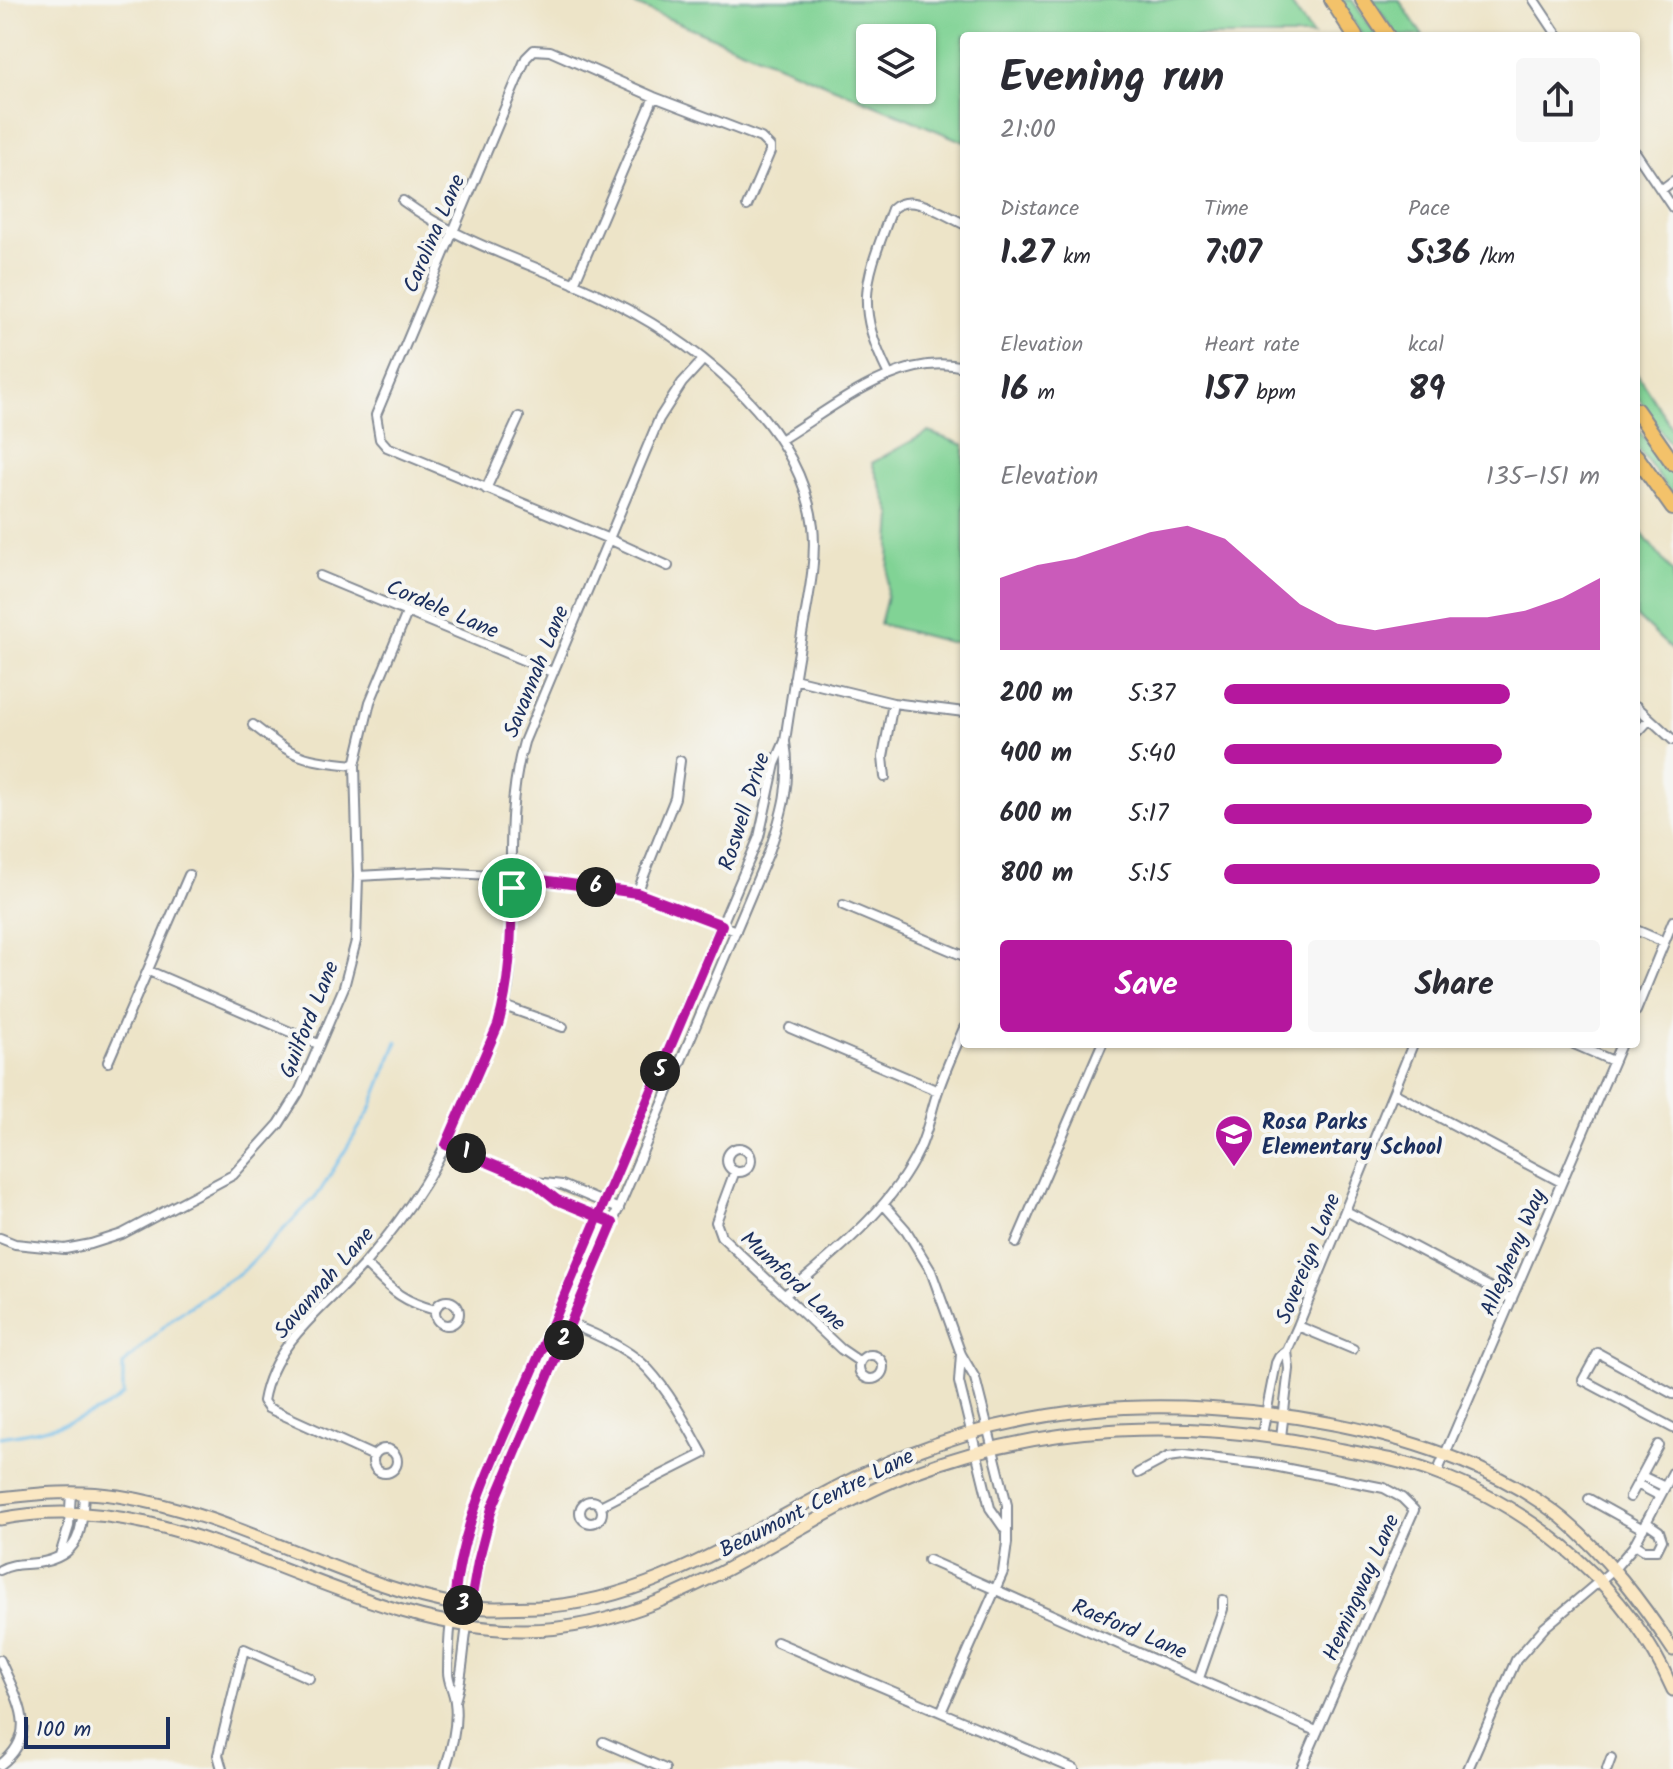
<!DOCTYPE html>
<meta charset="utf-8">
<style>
body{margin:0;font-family:Kalam,sans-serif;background:#f7f7f7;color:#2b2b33;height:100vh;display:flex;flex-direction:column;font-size:30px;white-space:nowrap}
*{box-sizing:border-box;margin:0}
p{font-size:26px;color:#7c7c81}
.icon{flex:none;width:44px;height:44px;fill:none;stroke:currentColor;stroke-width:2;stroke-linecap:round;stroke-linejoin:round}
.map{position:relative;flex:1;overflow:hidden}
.sheet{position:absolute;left:960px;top:32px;width:680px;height:1016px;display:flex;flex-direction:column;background:#fff;border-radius:8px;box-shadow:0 2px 6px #0004}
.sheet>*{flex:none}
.tools{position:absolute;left:856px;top:24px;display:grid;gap:16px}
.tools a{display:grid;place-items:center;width:80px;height:80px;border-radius:8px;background:#fff;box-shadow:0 2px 6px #0004;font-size:40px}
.scale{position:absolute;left:24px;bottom:20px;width:146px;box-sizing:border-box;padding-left:8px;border:4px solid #1b2f5e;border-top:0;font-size:22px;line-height:28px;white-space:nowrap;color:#1b2f5e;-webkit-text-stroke:6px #f6f6f2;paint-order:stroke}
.pin{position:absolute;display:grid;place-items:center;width:68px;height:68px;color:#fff;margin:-34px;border:4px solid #fff;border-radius:50%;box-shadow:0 2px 8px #0007}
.km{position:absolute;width:40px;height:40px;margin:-20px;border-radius:50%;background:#222;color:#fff;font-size:22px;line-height:40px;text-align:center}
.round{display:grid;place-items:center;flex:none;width:84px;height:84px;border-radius:8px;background:#f7f7f7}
.head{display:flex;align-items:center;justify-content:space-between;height:136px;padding:0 40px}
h1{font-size:44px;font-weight:700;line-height:60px}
.figures{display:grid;grid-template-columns:repeat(3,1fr);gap:12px;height:136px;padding:8px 40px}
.figures div{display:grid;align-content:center}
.figures b{font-size:34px;font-weight:700}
.figures small{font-size:22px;font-weight:400}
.figures p{font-size:22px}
.chart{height:224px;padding:16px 40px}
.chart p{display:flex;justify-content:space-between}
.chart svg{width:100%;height:144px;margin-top:8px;fill:#b5179e;opacity:.7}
.action{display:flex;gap:16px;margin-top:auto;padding:16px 40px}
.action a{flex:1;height:92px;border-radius:8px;background:#b5179e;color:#fff;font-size:32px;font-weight:700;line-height:92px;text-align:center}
.action a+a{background:#f7f7f7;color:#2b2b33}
ul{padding:0 40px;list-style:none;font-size:26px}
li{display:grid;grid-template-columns:128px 96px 1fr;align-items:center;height:60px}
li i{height:20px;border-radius:10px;background:#b5179e}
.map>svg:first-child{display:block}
.green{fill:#81d395;stroke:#4e817a;stroke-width:2;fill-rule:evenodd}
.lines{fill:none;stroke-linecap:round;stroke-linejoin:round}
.stream{stroke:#70bdea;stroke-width:3}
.street-casing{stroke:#848a93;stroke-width:12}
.secondary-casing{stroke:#848a93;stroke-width:15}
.highway-casing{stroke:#848a93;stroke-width:18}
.street{stroke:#fff;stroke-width:8}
.secondary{stroke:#fae7c3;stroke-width:11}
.highway{stroke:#f3c26a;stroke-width:14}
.route-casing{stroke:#fff;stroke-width:16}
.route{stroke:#b5179e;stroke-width:10}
.labels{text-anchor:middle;stroke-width:8;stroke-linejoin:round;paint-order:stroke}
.street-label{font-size:22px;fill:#1b2f5e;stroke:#f6f6f2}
.poi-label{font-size:22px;font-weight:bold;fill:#1b2f5e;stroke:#f6f6f2;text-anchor:start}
</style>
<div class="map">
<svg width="1673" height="1769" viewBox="0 0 1673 1769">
<rect width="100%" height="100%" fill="#f6f6f2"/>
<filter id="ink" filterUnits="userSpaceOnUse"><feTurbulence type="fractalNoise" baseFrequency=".0125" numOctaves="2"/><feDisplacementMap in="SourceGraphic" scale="16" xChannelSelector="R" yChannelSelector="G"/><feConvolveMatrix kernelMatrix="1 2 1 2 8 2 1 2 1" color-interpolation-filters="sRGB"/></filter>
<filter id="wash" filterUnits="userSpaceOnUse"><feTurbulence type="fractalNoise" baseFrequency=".006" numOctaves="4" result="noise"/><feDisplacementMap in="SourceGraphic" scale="32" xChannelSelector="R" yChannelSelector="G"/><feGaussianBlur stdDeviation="1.8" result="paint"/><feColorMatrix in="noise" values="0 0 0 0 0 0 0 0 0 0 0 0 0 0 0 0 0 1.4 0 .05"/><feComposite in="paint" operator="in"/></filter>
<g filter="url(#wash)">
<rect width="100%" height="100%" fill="#ede4c8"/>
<path class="green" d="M624 0H1288L1313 36H964V142ZM870 38H922V90H870Z
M1339 0H1352L1377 36H1363Z
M1373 0H1399L1423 36H1397Z
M1636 372 1673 430V449L1636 394Z
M1636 426 1673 477V496L1636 446Z
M928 432 964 445V642H949L880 624 886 601 892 516 872 463Z
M1636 526 1673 573V651L1636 616Z"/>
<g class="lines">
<path class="stream" d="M0 1437C36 1432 96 1420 123 1395V1365L174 1317 244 1270 319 1193 370 1110 397 1042"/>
</g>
</g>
<g filter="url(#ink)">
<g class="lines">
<g class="street-casing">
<path id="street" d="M1534 0 1558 36
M1636 153 1673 208
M1661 190 1673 181
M403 201C460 243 530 263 593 292 685 335 799 417 813 526 817 563 807 603 801 640 795 673 790 707 785 741L775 764 759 837 490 1472C464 1536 448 1602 448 1672 448 1682 454 1691 455 1702 458 1724 452 1748 445 1769
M574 284 654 97
M889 375C853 303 866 280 892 209 911 191 944 215 964 224
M780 440C833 408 899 351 964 367
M486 489 519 417
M668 566 609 539 387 447 380 439 376 415 526 58 534 50 550 51 654 97 761 138 770 147V152L747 206
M320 576 552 672
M794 679 893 703 964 712
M1636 706 1673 740
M253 725C295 758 302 760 355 765
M1636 734 1650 719
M885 777 883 757 893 703
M358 876 432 872 512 876 637 893 736 931
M637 893 675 798 680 761
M843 905 964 956
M1636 930 1664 942
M149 971 318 1044
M504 1006 563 1027
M1636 1011 1673 921
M790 1028 938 1091
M1574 1044 1613 1061
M108 1062 189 875
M1394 1093 1561 1182
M446 1145 534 1182 557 1200 613 1223
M727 1160a12 12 0 1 1 24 0a12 12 0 1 1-24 0Z
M735 1171 716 1222 721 1236 841 1349 860 1362
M535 1182 562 1185 619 1209
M884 1205 906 1230 931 1271 961 1354 975 1378 1007 1505V1543L1003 1572 942 1710
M1346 1211 1512 1299
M0 1238 15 1244 65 1249 91 1244 122 1234 233 1175 279 1124 299 1092 344 987 356 941 358 876 355 765 370 702 407 613
M1016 1243 1102 1044
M365 1264C391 1289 399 1300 435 1310
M785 1295C835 1252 890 1211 919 1150 928 1131 931 1111 938 1091 945 1070 955 1049 964 1028
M435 1313a12 12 0 1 1 24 0a12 12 0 1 1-24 0Z
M555 1318C584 1329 627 1346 648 1369 671 1394 687 1425 703 1454L600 1506
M1298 1326 1353 1349
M961 1354 959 1382 990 1508 1006 1531
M859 1367a12 12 0 1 1 24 0a12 12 0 1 1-24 0Z
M1673 1394 1598 1353 1583 1380 1673 1428
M1262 1434 1276 1363 1279 1357 1287 1351 1298 1326 1413 1044
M1281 1437 1289 1369 1287 1351
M373 1461a12 12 0 1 1 24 0a12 12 0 1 1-24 0Z
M374 1456 268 1408 263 1401C274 1339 328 1306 366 1262 387 1238 407 1211 424 1184 445 1150 461 1112 477 1075 491 1043 506 1012 509 977 516 900 502 817 524 742L659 419 682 383 703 360
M1138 1473 1168 1457 1184 1455 1269 1465 1384 1488 1402 1498 1414 1510 1301 1769
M1437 1473 1621 1044
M1642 1476 1665 1487
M1637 1484 1658 1445
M1630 1497 1637 1484 1660 1496
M1589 1499 1643 1529
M580 1512a11 11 0 1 1 22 0a11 11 0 1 1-22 0Z
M1635 1544 1644 1550H1657L1662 1540 1659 1531 1646 1522
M60 1555 69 1526 71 1492
M928 1560 1316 1731
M0 1570C13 1563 23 1565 37 1563 81 1557 82 1530 84 1493
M777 1642 1074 1769
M0 1660C16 1698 42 1733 0 1765
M1199 1678 1223 1609V1600
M455 1701C463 1676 463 1651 467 1626 472 1586 482 1547 492 1508L769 852C782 815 792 781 785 742
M603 1742 665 1769
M222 1769 218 1755 244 1649 309 1678
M1468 1769 1516 1660 1545 1627 1615 1568 1633 1547 1673 1472
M1607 1769 1611 1758"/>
</g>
<g class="secondary-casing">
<path id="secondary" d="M0 1498C40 1493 78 1490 118 1496 238 1514 345 1586 465 1606 488 1610 514 1607 538 1607 674 1601 783 1503 906 1455 964 1432 1028 1416 1091 1410 1232 1396 1449 1427 1562 1518 1607 1556 1641 1601 1673 1650
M0 1519C186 1481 341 1631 524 1630 669 1630 783 1524 912 1473 1046 1422 1189 1418 1328 1447 1364 1454 1401 1460 1435 1473 1538 1510 1629 1590 1673 1690"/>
</g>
<g class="highway-casing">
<path id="highway" d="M1332 0 1355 36
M1363 0 1387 36
M1636 410 1673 463
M1636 456 1673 508"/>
</g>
<use href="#street" class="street"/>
<use href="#secondary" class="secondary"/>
<use href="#highway" class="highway"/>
</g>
</g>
<g class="lines" filter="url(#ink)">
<g class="route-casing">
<path id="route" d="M512 888C511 935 511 980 498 1025L446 1145 534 1182 557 1200 613 1223 492 1508 478 1562 470 1607 454 1603C461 1515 507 1432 541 1351 601 1209 661 1067 722 925L637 893 512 876V888"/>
</g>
<use href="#route" class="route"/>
</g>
<defs>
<g id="school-pin" transform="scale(2)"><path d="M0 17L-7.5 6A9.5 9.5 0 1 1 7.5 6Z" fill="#b5179e" stroke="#f6f6f2"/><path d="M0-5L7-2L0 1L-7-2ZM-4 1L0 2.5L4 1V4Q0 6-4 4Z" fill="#fff"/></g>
</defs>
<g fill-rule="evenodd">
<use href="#school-pin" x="1234" y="1134"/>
</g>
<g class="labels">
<g class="street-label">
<text transform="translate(433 233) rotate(-67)" y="8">Carolina Lane</text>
<text transform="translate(443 608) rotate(23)" y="8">Cordele Lane</text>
<text transform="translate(535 671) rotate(-68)" y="8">Savannah Lane</text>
<text transform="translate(743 811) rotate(-72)" y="8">Roswell Drive</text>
<text transform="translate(308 1019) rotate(-68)" y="8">Guilford Lane</text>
<text transform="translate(1512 1252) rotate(-67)" y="8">Allegheny Way</text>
<text transform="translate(1307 1258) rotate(-68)" y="8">Sovereign Lane</text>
<text transform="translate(794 1280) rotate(43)" y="8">Mumford Lane</text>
<text transform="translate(323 1282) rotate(-49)" y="8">Savannah Lane</text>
<text transform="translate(816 1502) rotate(-27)" y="8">Beaumont Centre Lane</text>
<text transform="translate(1360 1587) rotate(-66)" y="8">Hemingway Lane</text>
<text transform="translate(1130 1628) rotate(23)" y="8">Raeford Lane</text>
</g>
<g class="poi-label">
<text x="1262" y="1129">Rosa Parks<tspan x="1262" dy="25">Elementary School</tspan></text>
</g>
</g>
</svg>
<div class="tools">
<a><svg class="icon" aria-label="layers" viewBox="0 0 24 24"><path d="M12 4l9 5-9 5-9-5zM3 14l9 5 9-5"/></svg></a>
</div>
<div class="scale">100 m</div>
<div class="pin" style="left:512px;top:888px;background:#1e9e55"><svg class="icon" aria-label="arrive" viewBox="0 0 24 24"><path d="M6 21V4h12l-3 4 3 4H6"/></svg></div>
<b class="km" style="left:466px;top:1153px">1</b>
<b class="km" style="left:564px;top:1340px">2</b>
<b class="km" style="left:463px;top:1605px">3</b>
<b class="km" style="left:660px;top:1071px">5</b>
<b class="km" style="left:596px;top:887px">6</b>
<section class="sheet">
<div class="head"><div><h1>Evening run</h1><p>21:00</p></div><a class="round"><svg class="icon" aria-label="share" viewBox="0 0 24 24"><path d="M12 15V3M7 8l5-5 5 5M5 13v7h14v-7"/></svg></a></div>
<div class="figures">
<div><p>Distance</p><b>1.27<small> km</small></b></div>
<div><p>Time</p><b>7:07</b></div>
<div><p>Pace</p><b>5:36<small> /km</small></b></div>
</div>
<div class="figures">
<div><p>Elevation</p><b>16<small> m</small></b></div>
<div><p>Heart rate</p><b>157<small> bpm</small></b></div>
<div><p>kcal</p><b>89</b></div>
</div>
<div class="chart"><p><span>Elevation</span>135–151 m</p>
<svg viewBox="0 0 160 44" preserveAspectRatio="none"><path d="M0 44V22L10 18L20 16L30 12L40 8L50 6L60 10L70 20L80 30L90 36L100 38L110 36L120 34L130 34L140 32L150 28L160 22V44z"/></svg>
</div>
<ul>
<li><b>200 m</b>5:37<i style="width:76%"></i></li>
<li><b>400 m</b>5:40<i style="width:74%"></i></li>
<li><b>600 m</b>5:17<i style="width:98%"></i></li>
<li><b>800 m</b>5:15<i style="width:100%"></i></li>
</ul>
<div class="action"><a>Save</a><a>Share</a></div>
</section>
</div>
